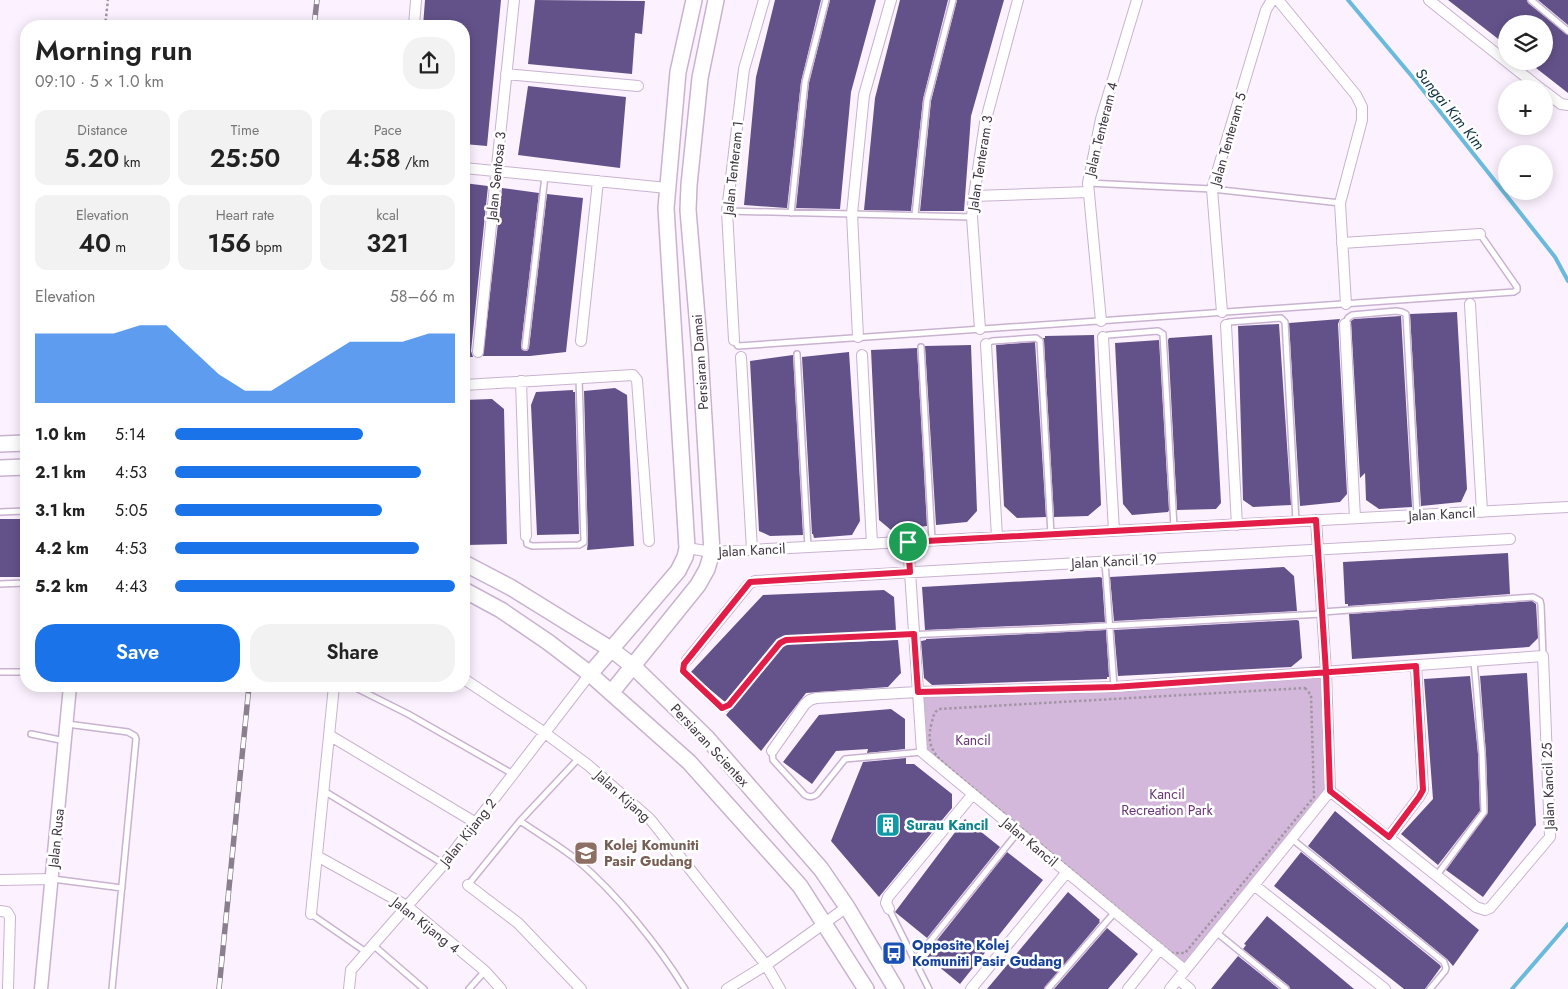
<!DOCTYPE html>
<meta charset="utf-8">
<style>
body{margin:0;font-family:Jost,sans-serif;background:#f2f2f2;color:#222;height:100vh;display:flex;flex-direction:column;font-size:19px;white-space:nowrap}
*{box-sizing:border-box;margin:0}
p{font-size:16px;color:#767676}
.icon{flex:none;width:28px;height:28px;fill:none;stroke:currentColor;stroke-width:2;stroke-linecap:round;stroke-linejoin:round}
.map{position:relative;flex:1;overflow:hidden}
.drawer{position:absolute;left:20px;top:20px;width:450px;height:672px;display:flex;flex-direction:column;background:#fff;border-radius:20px;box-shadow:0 2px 12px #0003}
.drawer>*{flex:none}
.buttons{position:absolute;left:1498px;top:15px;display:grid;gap:10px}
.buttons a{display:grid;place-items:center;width:55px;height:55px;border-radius:50%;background:#fff;box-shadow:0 2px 12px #0003;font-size:25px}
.pin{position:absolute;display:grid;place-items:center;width:42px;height:42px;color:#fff;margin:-21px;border:2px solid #fff;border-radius:50%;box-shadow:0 1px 5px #0007}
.round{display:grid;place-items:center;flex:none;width:52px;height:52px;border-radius:20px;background:#f2f2f2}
.headline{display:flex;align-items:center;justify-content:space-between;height:85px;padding:0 15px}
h1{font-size:28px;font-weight:600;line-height:38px}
.figures{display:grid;grid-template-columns:repeat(3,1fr);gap:8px;height:85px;padding:5px 15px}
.figures div{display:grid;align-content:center;border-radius:12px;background:#f2f2f2;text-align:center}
.figures b{font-size:25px;font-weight:600}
.figures small{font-size:14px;font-weight:400}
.figures p{font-size:14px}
.chart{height:140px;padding:10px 15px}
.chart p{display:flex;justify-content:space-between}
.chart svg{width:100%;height:90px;margin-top:5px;fill:#1a73e8;opacity:.7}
.cta{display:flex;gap:10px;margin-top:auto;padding:10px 15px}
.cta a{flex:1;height:58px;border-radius:20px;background:#1a73e8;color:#fff;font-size:20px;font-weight:600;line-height:58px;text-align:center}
.cta a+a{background:#f2f2f2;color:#222}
ul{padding:0 15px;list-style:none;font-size:16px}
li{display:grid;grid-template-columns:80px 60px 1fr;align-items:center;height:38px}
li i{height:12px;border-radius:6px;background:#1a73e8}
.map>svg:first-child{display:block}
.green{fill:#d3b8db}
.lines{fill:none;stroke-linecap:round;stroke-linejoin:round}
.stream{stroke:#6bbadb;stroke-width:4}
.building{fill:#63528a}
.service-casing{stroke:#c9b2d0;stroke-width:8}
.minor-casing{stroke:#c9b2d0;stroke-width:12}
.tertiary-casing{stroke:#c9b2d0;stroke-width:15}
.secondary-casing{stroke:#c9b2d0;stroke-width:18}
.path{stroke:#a096a3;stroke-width:2.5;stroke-dasharray:2.5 2.5;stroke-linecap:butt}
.service{stroke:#fff;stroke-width:5}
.minor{stroke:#fff;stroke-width:10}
.tertiary{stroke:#fff;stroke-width:12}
.secondary{stroke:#fff;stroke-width:15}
.rail-casing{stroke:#8a808d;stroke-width:5.5}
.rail{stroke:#fff;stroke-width:4;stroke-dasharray:11;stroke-linecap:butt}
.route-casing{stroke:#fff;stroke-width:10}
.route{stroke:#e11d48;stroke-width:6}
.labels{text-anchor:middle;stroke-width:5;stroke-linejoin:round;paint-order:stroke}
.street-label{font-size:14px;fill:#3f3541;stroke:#fff}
.park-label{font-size:14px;fill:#693477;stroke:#fff}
.culture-label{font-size:14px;font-weight:bold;fill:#0d838f;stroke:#fff;text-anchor:start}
.education-label{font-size:14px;font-weight:bold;fill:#785e54;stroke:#fff;text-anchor:start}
.transit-label{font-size:14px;font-weight:bold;fill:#164399;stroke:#fff;text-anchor:start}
.water-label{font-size:15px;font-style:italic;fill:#0b313f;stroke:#fff}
</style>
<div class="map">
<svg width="1568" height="989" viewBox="0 0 1568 989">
<rect width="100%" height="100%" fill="#fcf2ff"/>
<path class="green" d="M1321 674 1325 790 1187 972 922 752 917 692Z"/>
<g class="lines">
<path class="stream" d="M1348 0 1415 80 1555 257 1568 281
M1512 989 1568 924"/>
</g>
<path class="building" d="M425 0H501L487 146 464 144V26H423Z
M535 0 645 1 642 34 635 33 632 74 528 64Z
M775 0H821L801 82 787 208H786L744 205 756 77Z
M830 0H876L851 92 840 209 796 208 809 83Z
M900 0H948L923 99 911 211 864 210 875 98Z
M957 0H1004L971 116 964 211H920L931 101Z
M1448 0H1527L1528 3 1568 35V93L1527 61H1544V24H1506V45Z
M1538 0H1568V25Z
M528 86 626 97 620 168 518 155Z
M464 183 488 186 471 351 473 357H464Z
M502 188 539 193 521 346 524 351H527L529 348 547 194 583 198 566 352 530 356H483Z
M1457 312 1467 489 1461 502 1421 506 1410 314Z
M1401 316 1412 507 1379 509 1366 500 1365 473 1360 478 1351 321 1354 319Z
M1340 319 1338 324 1347 494 1340 502 1300 506 1289 323Z
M1279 324 1291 505 1253 507 1243 500 1238 326Z
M1094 335 1101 505 1088 516 1054 517 1044 341 1043 338H1045V336Z
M1212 335 1221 503 1216 509 1177 510 1168 340 1169 338Z
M1159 340 1169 510 1168 512 1132 515 1123 504 1115 343Z
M1035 342 1046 517 1017 518 1004 506 996 345Z
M971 345 977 511 967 522 936 525 925 346Z
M917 348 927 526 891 530 879 520 871 350Z
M849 352 860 521 852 535 814 538 813 534H812L802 357Z
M793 355 803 535 770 536 759 531 750 361Z
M615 388 627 395 634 546 587 550 588 542 584 391Z
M573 390V392H575L579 534 537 535 531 405 536 392Z
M492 399 504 409 507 544 467 545 464 476V400Z
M0 519H26V577H0Z
M1508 553 1510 594 1348 606V604H1345L1343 562Z
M1284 567 1294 576 1297 611 1114 621 1110 577Z
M1100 577 1102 578 1105 622 925 630 922 587Z
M884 590 894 597 896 631 784 636 777 640 725 702 690 673 763 595Z
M1532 601 1536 604 1538 638 1529 647 1352 659 1349 614Z
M1297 620 1299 621 1302 658 1291 667 1118 676 1114 630Z
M1106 630 1109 677H1107V679L932 685 924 678 921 641 926 640V639Z
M898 640 901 673 888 687 806 693 761 751 726 715 783 646 787 644Z
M1527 673 1536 825 1483 897 1446 870 1488 812 1486 754 1480 676Z
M1470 676 1478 754 1480 811 1438 865 1401 834 1433 799 1424 679Z
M891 709 905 719V749L867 753 868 749 836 751 812 784 783 762 819 715Z
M906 758V764H914L952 794V808L879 897 831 841 863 762Z
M1335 811 1479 930 1453 966 1447 959 1308 846Z
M965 819 1000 847 927 938 895 912Z
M1007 852 1043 880 960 984 927 957 936 946 934 944Z
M1301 852 1440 965 1441 967 1425 989H1404L1274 886Z
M1068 892 1100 920 1099 921 1100 922 1044 989H987Z
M1267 916 1354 989H1290L1289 986 1243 949 1246 945 1244 944Z
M1107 928 1138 954 1108 989H1054Z
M1238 956 1279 989H1211Z"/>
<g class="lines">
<g class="service-casing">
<path id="service" d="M1531 0 1568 31
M1088 183 1212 189 1340 203
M727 211 972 217
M791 213 805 82 826 0
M915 215 927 100 953 0
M1345 324 1348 318 1352 315 1396 311 1402 312 1406 314 1417 515
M1226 325 1229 322 1281 318 1285 322 1296 521
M1103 337 1108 335 1158 331 1163 334 1174 527
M734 340 738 346 1514 292 1517 290V287L1480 234
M986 344 992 341 1036 338 1040 341 1051 534
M525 347 545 176
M921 347 932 540
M797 354 808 547
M0 512 26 511
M526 536 527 544 532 546 579 545 584 542 579 378
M1105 562 1114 687
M0 584 26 583
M1322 612 1533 597 1540 601 1541 605 1543 656
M687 660 683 667 685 674 718 706 726 708 780 643 786 640 1050 629 1322 614
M0 672H26
M352 686 408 714 513 774
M67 724 128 732 135 736 136 739 112 989
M31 734 65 741
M772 751 773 760 805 795C809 797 812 798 817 794L845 759 922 752
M324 791 444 864
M520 821C539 834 560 846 577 860 617 894 658 945 685 989
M1292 839 1444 962 1446 968 1445 971 1430 989
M1437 875 1484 812 1482 754 1474 661
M53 879 122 888
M468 885 520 821 579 758
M889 909 929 989
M311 914 366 952
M1216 932 1286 989
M373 945 424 989
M915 960 1018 832
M469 989 485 971
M1048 989 1115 912"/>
</g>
<g class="minor-casing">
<path id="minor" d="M1278 0 1356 95 1362 107V120L1340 203 1346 304
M1429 0 1541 89
M414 26 416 0
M506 74 638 86
M1544 91 1561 104 1568 105
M464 168 667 188
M974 196 1088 192
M1342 243 1480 234
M1470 304 1482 512
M1222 312 1212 189 1266 10 1272 0
M1101 321 1088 183 1101 119 1137 0
M1345 324 1355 518
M1226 325 1237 525
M980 329 972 217 974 196 985 123 1018 0
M858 337 852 214 864 95 891 0
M1103 337 1114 531
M734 340 727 211 744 69 764 0
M581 341 598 181
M986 344 997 537
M478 352 514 0
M862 355 872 544
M741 357 752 550
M521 381 526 536
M464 385 633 375 637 380 649 541
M908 542 922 752 1185 970
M687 548 712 552 1568 507
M687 660 749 584 755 581 1510 539
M464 679 545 733 588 765 650 819 766 965 780 989
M329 735 476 823
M772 751 805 704 810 700 816 698 917 692 1114 687 1543 656 1550 837 1490 908 1485 910 1476 907 1330 791
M1389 837 1419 797 1423 790 1416 666
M317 856 407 906 485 971 501 989
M0 880 52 879
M468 885 518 923 581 989
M1254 885 1385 989
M889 909 886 903 888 897 973 794
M0 911 7 912 10 917 8 989
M311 914 334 686
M1178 979 1190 989
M349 989 351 970 444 864 590 674
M727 989 766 965 847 907
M971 989 1067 872
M1128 989 1160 949
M1170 989 1330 791 1326 672 1316 520"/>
</g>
<g class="tertiary-casing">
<path id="tertiary" d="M41 989 70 686"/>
</g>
<g class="secondary-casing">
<path id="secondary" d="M0 444 26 443
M0 468 26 467
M464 563 510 587 612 650 634 667 707 738 821 869 847 907 896 989
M464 590 501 610 548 642 590 674 689 762 800 886 866 989
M590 674 678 571 685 557 687 548 666 208 678 72 694 0
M611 693 698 585 707 569 712 552 700 352 688 210 689 185 700 78 716 0"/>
</g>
<path class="path" d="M105 26 108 0
M1305 688 1311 695 1314 797 1185 953H1171L960 777C941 760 923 751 932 722 933 717 934 712 939 709Z"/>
<use href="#service" class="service"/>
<use href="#minor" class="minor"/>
<use href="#tertiary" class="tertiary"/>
<use href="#secondary" class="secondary"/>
<g class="rail-casing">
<path id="rail" d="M314 26 317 0
M219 989 249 686"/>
</g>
<use href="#rail" class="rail"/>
</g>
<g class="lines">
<g class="route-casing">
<path id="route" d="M908 542 910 572 750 582 684 664 683 671 722 708 729 705 780 643 786 640 914 634 918 692 1114 687 1416 666 1423 790 1419 797 1389 837 1330 791 1326 672 1316 520 908 542"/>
</g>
<use href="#route" class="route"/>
</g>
<defs>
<g id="building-square" transform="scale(1.25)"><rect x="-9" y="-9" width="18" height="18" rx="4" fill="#0f9aa8" stroke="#fff"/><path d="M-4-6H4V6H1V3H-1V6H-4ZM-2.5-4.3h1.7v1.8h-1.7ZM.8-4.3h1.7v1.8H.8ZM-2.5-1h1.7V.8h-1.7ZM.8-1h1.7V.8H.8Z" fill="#fff"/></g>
<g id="university-square" transform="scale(1.25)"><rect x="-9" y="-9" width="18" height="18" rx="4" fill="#8d6e63" stroke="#fff"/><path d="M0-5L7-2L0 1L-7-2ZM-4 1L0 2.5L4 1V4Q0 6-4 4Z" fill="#fff"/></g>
<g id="bus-square" transform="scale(1.25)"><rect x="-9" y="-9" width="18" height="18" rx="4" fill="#1a4fb4" stroke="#fff"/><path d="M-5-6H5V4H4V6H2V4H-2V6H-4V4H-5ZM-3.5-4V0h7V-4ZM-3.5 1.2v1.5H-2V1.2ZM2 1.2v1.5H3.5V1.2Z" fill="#fff"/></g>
</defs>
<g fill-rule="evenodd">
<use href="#building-square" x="888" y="825"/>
<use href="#university-square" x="586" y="853"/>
<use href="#bus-square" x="894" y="953"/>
</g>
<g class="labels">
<g class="street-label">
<text transform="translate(1101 129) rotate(-76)" y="5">Jalan Tenteram 4</text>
<text transform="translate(1228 139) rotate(-74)" y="5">Jalan Tenteram 5</text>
<text transform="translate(980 163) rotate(-81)" y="5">Jalan Tenteram 3</text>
<text transform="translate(733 168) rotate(-84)" y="5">Jalan Tenteram 1</text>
<text transform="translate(496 176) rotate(-84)" y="5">Jalan Sentosa 3</text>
<text transform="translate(700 362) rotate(-94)" y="5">Persiaran Damai</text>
<text transform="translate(1442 514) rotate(-3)" y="5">Jalan Kancil</text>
<text transform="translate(752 550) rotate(-3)" y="5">Jalan Kancil</text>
<text transform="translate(1114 561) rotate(-3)" y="5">Jalan Kancil 19</text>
<text transform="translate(710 745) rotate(47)" y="5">Persiaran Scientex</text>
<text transform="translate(1548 786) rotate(-92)" y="5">Jalan Kancil 25</text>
<text transform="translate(623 796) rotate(42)" y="5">Jalan Kijang</text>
<text transform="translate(468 832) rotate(-52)" y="5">Jalan Kijang 2</text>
<text transform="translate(56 838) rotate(-84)" y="5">Jalan Rusa</text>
<text transform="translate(1030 842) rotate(40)" y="5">Jalan Kancil</text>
<text transform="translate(426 925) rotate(38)" y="5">Jalan Kijang 4</text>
</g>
<g class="park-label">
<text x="973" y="745">Kancil</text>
<text x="1167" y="799">Kancil<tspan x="1167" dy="16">Recreation Park</tspan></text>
</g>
<g class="culture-label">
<text x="906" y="830">Surau Kancil</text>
</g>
<g class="education-label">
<text x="604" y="850">Kolej Komuniti<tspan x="604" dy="16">Pasir Gudang</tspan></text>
</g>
<g class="transit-label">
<text x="912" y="950">Opposite Kolej<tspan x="912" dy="16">Komuniti Pasir Gudang</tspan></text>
</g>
<g class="water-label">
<text transform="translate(1450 109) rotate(51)" y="5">Sungai Kim Kim</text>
</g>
</g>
</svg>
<div class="buttons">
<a><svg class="icon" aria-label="layers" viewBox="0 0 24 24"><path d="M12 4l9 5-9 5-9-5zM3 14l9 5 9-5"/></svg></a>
<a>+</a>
<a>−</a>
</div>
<div class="pin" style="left:908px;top:542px;background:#1e9e55"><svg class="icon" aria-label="arrive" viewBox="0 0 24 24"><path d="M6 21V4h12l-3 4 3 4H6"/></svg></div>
<section class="drawer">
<div class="headline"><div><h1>Morning run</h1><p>09:10 · 5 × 1.0 km</p></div><a class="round"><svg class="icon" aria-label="share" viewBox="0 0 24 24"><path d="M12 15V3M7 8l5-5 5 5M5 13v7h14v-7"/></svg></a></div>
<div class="figures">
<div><p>Distance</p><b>5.20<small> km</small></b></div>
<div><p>Time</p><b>25:50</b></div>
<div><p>Pace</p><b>4:58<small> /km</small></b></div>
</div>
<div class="figures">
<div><p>Elevation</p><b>40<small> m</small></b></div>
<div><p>Heart rate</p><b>156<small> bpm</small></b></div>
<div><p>kcal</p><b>321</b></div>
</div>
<div class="chart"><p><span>Elevation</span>58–66 m</p>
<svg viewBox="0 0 160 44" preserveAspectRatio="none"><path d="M0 44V10L10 10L20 10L30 10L40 6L50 6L60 18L70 30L80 38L90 38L100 30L110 22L120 14L130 14L140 14L150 10L160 10V44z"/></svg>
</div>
<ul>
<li><b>1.0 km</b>5:14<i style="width:67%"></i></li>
<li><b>2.1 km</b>4:53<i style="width:88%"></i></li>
<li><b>3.1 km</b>5:05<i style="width:74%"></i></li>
<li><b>4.2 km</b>4:53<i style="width:87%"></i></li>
<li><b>5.2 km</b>4:43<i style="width:100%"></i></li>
</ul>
<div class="cta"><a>Save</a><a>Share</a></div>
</section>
</div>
